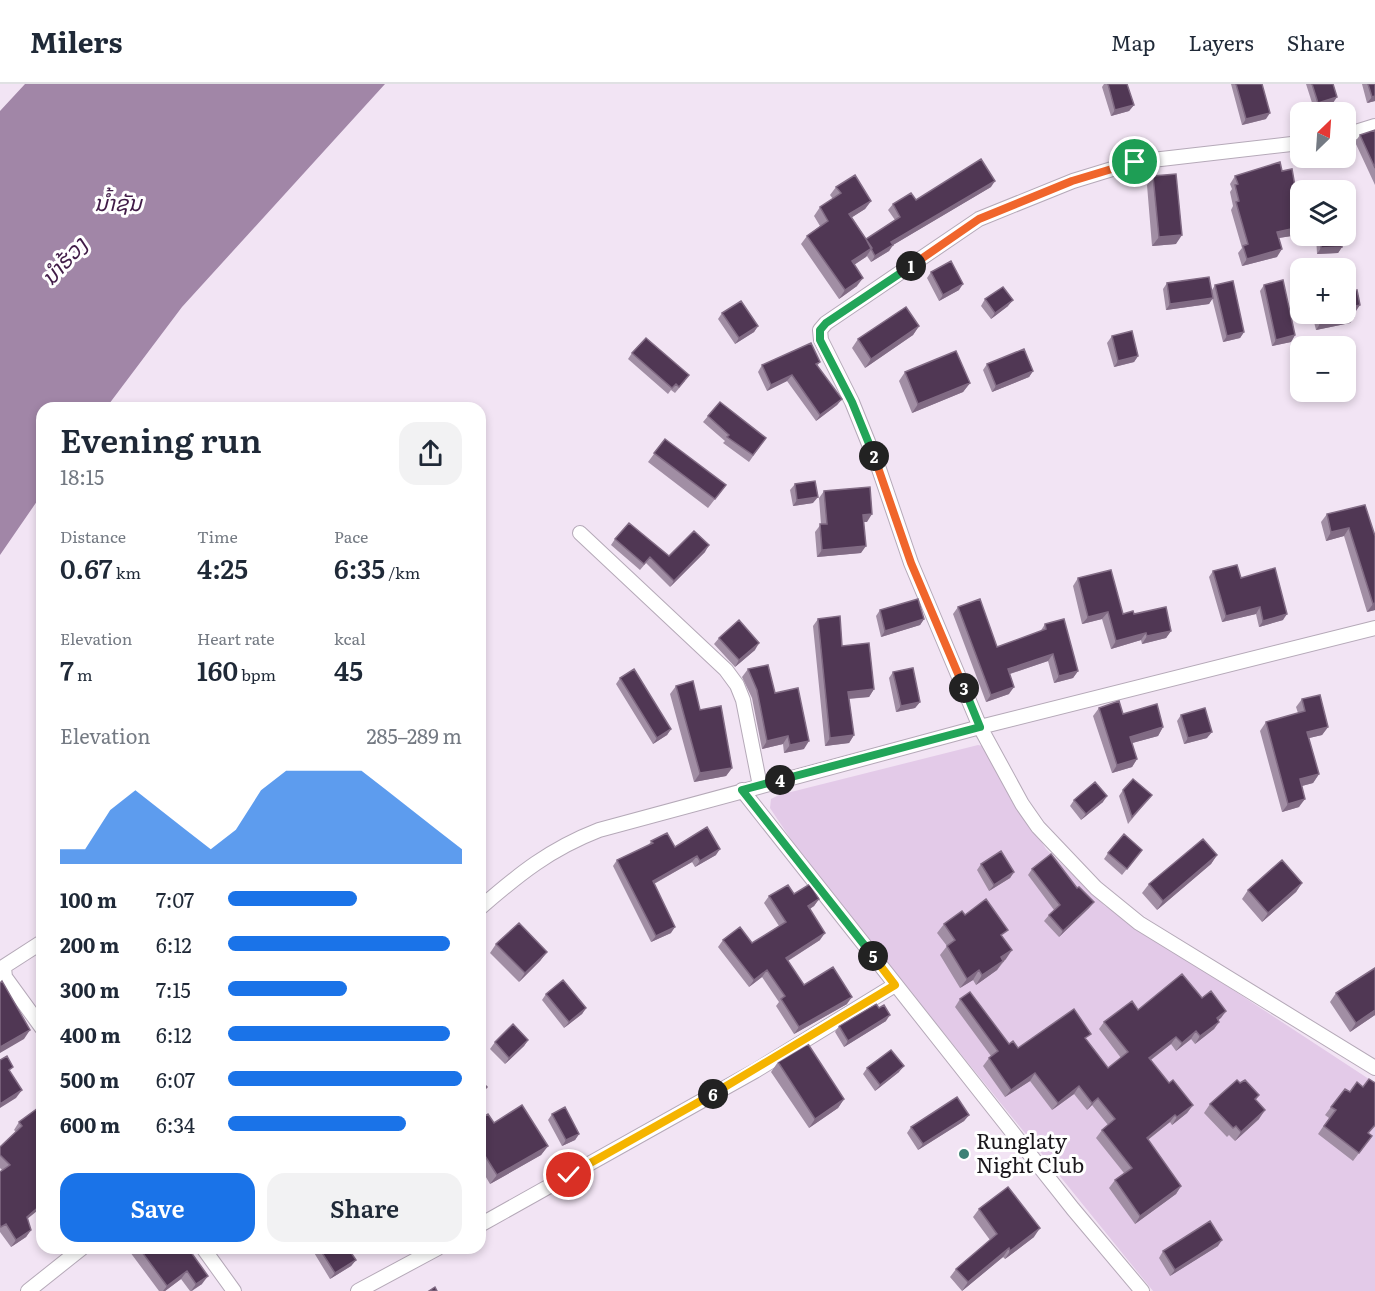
<!DOCTYPE html>
<meta charset="utf-8">
<style>
body{margin:0;font-family:Literata,"Noto Sans Lao",serif;background:#f2f2f3;color:#1f2937;height:100vh;display:flex;flex-direction:column;font-size:22px;white-space:nowrap}
*{box-sizing:border-box;margin:0}
p{font-size:20px;color:#747a83}
.icon{flex:none;width:33px;height:33px;fill:none;stroke:currentColor;stroke-width:2;stroke-linecap:round;stroke-linejoin:round}
.map{position:relative;flex:1;overflow:hidden}
.side{position:absolute;left:36px;top:318px;width:450px;height:852px;display:flex;flex-direction:column;background:#fff;border-radius:18px;box-shadow:0 3px 9px #0003}
.side>*{flex:none}
.needle{width:39px;rotate:25deg}
.tools{position:absolute;left:1290px;top:18px;display:grid;gap:12px}
.tools a{display:grid;place-items:center;width:66px;height:66px;border-radius:12px;background:#fff;box-shadow:0 3px 9px #0003;font-size:30px}
.pin{position:absolute;display:grid;place-items:center;width:51px;height:51px;color:#fff;margin:-26px;border:3px solid #fff;border-radius:50%;box-shadow:0 2px 6px #0007}
.km{position:absolute;width:30px;height:30px;margin:-15px;border-radius:50%;background:#222;color:#fff;font-size:16px;line-height:30px;text-align:center}
.round{display:grid;place-items:center;flex:none;width:63px;height:63px;border-radius:18px;background:#f2f2f3}
.summary{display:flex;align-items:center;justify-content:space-between;height:102px;padding:0 24px}
h1{font-size:33px;font-weight:600;line-height:45px}
.figures{display:grid;grid-template-columns:repeat(3,1fr);gap:9px;height:102px;padding:6px 24px}
.figures div{display:grid;align-content:center}
.figures b{font-size:26px;font-weight:600}
.figures small{font-size:16px;font-weight:400}
.figures p{font-size:16px}
.chart{height:168px;padding:12px 24px}
.chart p{display:flex;justify-content:space-between}
.chart svg{width:100%;height:108px;margin-top:6px;fill:#1a73e8;opacity:.7}
.cta{display:flex;gap:12px;margin-top:auto;padding:12px 24px}
.cta a{flex:1;height:69px;border-radius:18px;background:#1a73e8;color:#fff;font-size:24px;font-weight:600;line-height:69px;text-align:center}
.cta a+a{background:#f2f2f3;color:#1f2937}
ul{padding:0 24px;list-style:none;font-size:20px}
li{display:grid;grid-template-columns:96px 72px 1fr;align-items:center;height:45px}
li i{height:15px;border-radius:8px;background:#1a73e8}
header{display:flex;align-items:center;gap:36px;box-sizing:border-box;height:84px;padding:0 30px;background:#fff;border-bottom:2px solid #e0e1e3}
header strong{font-size:28px}
nav{display:flex;gap:33px;margin-inline-start:auto;font-size:21px}
.map>svg:first-child{display:block}
.green{fill:#e3cae8}
.water{fill:#a186a7}
.lines{fill:none;stroke-linecap:round;stroke-linejoin:round}
.street-casing{stroke:#b5a9b8;stroke-width:16}
.street{stroke:#fff;stroke-width:14}
.wall{fill:#a18ea4}
.shaded-wall{fill:#816b84}
.building{fill:#503754;stroke:#816b84;stroke-width:1.5}
.split-1-casing{stroke:#fff;stroke-width:12}
.split-2-casing{stroke:#fff;stroke-width:12}
.split-3-casing{stroke:#fff;stroke-width:12}
.split-4-casing{stroke:#fff;stroke-width:12}
.split-5-casing{stroke:#fff;stroke-width:12}
.split-6-casing{stroke:#fff;stroke-width:12}
.split-7-casing{stroke:#fff;stroke-width:12}
.split-1{stroke:#f0652b;stroke-width:8}
.split-2{stroke:#22a559;stroke-width:8}
.split-3{stroke:#f0652b;stroke-width:8}
.split-4{stroke:#22a559;stroke-width:8}
.split-5{stroke:#22a559;stroke-width:8}
.split-6{stroke:#f5b400;stroke-width:8}
.split-7{stroke:#f5b400;stroke-width:8}
.poi-dot{fill:#3d8175;stroke:#fff;stroke-width:2}
.labels{text-anchor:middle;stroke-width:6;stroke-linejoin:round;paint-order:stroke}
.poi-label{font-size:21px;fill:#1c181d;stroke:#fff;text-anchor:start}
.water-label{font-size:22px;font-style:italic;fill:#401b47;stroke:#fff}
</style>
<header>
<strong>Milers</strong>
<nav><a>Map</a><a>Layers</a><a>Share</a></nav>
</header>
<div class="map">
<svg width="1375" height="1207" viewBox="0 0 1375 1207">
<rect width="100%" height="100%" fill="#f2e4f4"/>
<path class="green" d="M978 661 983 662 1046 765 1105 822 1375 999V1207H1153L810 784 770 724 771 715 779 711Z"/>
<path class="water" d="M25 0H385L182 223 106 324H42V410L0 471V27Z"/>
<g class="lines">
<g class="street-casing">
<path id="street" d="M1346 51 1375 42
M1300 59 1135 78 1073 97 979 135 826 239 820 246 821 256 852 318 879 385 911 479 980 643 1022 720 1038 743 1096 804 1139 839 1375 984
M580 449 726 586 737 601 743 616 760 702
M742 706 1073 1125 1142 1207
M480 824C519 790 550 765 599 746L980 643 1375 544
M4 884 5 893 42 944
M0 885 42 858
M480 1141 755 987 895 901
M203 1164 234 1207
M28 1207 82 1164
M358 1207 438 1164"/>
</g>
<use href="#street" class="street"/>
</g>
<path class="wall" d="M1104 0H1127L1134 21 1129 27 1111 32 1102 3Z
M1231 0H1262L1266 35 1242 41Z
M1306 0H1333V19L1314 25Z
M1362 0H1375V17L1367 19Z
M1375 46V101L1355 58 1360 51Z
M1282 87 1300 131V146L1298 151 1279 154 1277 173 1242 182 1238 169 1242 164 1231 126 1233 122 1230 108 1232 105 1230 100 1235 92Z
M1153 92 1176 160 1152 162 1147 101Z
M836 103 871 117 865 125 852 133 866 155 895 136 888 126 893 120 991 103 893 161 889 167 871 178 867 172 854 181 857 202 839 215 801 160 807 152 820 142 814 132 820 123 833 115 830 111Z
M1316 152H1342V163L1338 169 1317 170Z
M931 188 959 206 939 217 927 194Z
M1167 199 1212 206 1215 201 1244 248 1240 254 1223 258 1212 214 1209 220 1166 226 1163 205Z
M1264 201 1295 251 1291 258 1272 262 1260 207Z
M985 215 1008 222 991 235 981 222Z
M1356 227 1353 228 1354 233 1350 239 1316 246 1312 230H1346Z
M722 229 758 242 754 248 735 260 718 235Z
M919 242 913 251 865 284 852 264 858 255Z
M1112 252 1138 272 1134 278 1114 283 1107 259Z
M632 269 685 297 675 309 671 306 668 310 628 275Z
M820 278 817 282 842 315 837 321 816 337 787 297 767 307 758 288 762 281Z
M987 280 1033 287 1029 293 992 308 983 286Z
M905 288 970 299 963 308 912 329 899 297Z
M708 332 766 354 749 378 723 359 725 357 703 338Z
M665 355 726 401 708 424 648 378Z
M795 400 813 419 793 422 790 406Z
M824 407 867 438H864L861 469 817 473 815 448 821 440 819 414Z
M1327 430 1375 452V526L1367 528 1344 452 1326 457 1321 438Z
M615 455 669 472 705 468 670 503 646 479 640 486 611 461Z
M1213 487 1283 536 1259 543 1256 530 1222 538 1209 493Z
M1078 494 1123 530H1134L1171 547 1166 554 1142 560 1141 556 1111 565 1102 535 1082 540 1073 502Z
M958 523 997 563 1040 548 1045 540 1078 587 1073 594 1054 599 1048 577 1010 590 1009 610 986 618 953 530Z
M880 526 924 535 920 541 881 553 876 532Z
M818 535 842 562 874 605 869 613 849 615 854 651 849 659 825 662 813 542Z
M719 554 755 566 735 583 714 560Z
M748 585 775 609 804 665 784 669 783 660 762 665 752 614 742 593Z
M893 588 920 618 915 624 896 628 889 594Z
M620 594 671 645 667 651 653 660 616 600Z
M676 602 700 626 732 684 726 692 694 698 670 610Z
M1302 615 1328 643 1322 651 1309 654 1319 690 1313 699 1302 702 1299 723 1282 728 1260 647 1266 638 1298 629 1296 623Z
M1099 624 1123 630 1163 643 1158 652 1132 659 1137 675 1132 683 1112 689 1093 632Z
M1181 631 1207 654 1184 660 1177 637Z
M1123 706 1152 711 1128 740 1119 712Z
M1074 716 1103 718 1081 736 1070 722Z
M651 757 716 771 695 783 692 778 654 800 671 849 651 858 613 782 617 776 649 761Z
M1142 766 1122 791 1104 775 1108 769Z
M1217 771 1211 780 1157 826 1142 809 1149 800Z
M981 780 1014 788 1010 794 989 807 977 786Z
M1032 785 1077 804 1094 818 1089 824 1059 853 1044 837 1049 831 1054 826 1028 791Z
M1302 799 1296 808 1262 838 1242 815 1248 806Z
M794 810 819 815 814 822 810 825 820 856 788 877 804 901 847 920 794 950 776 922 779 918 762 893 749 903 718 863 723 856 752 859 779 842 764 819 769 812Z
M965 831 1003 853 1006 875 997 886 976 901 973 896 960 904 940 871 947 862 937 849 944 840Z
M496 860 547 868 540 877 519 898 490 869Z
M1336 909 1375 931 1350 948 1330 918Z
M546 910 586 924 582 930 564 944 542 916Z
M1202 914 1226 927 1218 936 1219 938 1214 945 1195 960 1191 955 1176 967 1171 960 1151 976 1169 999 1193 1021 1187 1029 1172 1041 1170 1038 1148 1056 1181 1102 1176 1110 1135 1140 1109 1104 1115 1096 1124 1089 1096 1054 1102 1046 1108 1041 1092 1021 1087 1026 1074 1010 1052 1026 1030 997 1005 1013 983 982 989 974 991 972 955 923 960 915 1009 960 1018 964 1087 956 1108 984 1121 974 1099 945 1104 938 1138 926Z
M879 924 886 937 844 963 835 948 839 942Z
M528 956 524 962 505 980 490 965 495 958Z
M778 978 844 1015 838 1024 809 1044 771 988Z
M867 984 899 988 875 1007 863 990Z
M1240 999 1259 1011 1256 1016 1259 1035 1235 1057 1229 1051 1227 1053 1204 1029 1210 1020Z
M1331 1023 1372 1052 1353 1077 1318 1050 1329 1034 1325 1031Z
M38 1024 27 1135 31 1146 26 1153 11 1163 0 1148V1088L2 1086 0 1084V1063L16 1048 14 1046 19 1038Z
M552 1030 579 1050 575 1056 562 1062 548 1036Z
M969 1031 964 1037 918 1066 907 1049 911 1043Z
M480 1035 494 1039 548 1062 541 1071 490 1100 480 1083Z
M979 1125 1034 1153 1005 1175 1003 1173 962 1207 950 1193 956 1185 990 1156 973 1133Z
M1218 1162 1170 1192 1159 1174 1163 1167Z
M127 1164H188L202 1200 192 1207H190L181 1195 165 1207H159Z
M315 1164H348L356 1176 351 1182 330 1195 313 1167Z"/>
<path class="shaded-wall" d="M1375 12V17L1367 19 1372 13Z
M1337 13 1333 19 1314 25 1318 19Z
M1134 21 1129 27 1111 32 1115 26Z
M1270 29 1266 35 1242 41 1246 35Z
M995 97 991 103 893 161 889 167 871 178 875 172 891 158Z
M871 117 865 125 843 139 849 130Z
M1300 143V146L1298 151 1272 155 1277 148Z
M1182 151 1176 160 1152 162 1159 153Z
M1342 163 1338 169 1317 170 1321 164Z
M872 164 866 173 846 186 852 177Z
M1282 165 1277 173 1242 182 1247 175Z
M863 194 857 202 839 215 845 206Z
M963 200 959 206 939 217 943 211Z
M1213 214 1209 220 1166 226 1170 220Z
M1013 216 1008 222 991 235 995 229Z
M1360 221 1356 227 1348 229 1352 223Z
M1354 233 1350 239 1316 246 1320 240Z
M758 242 754 248 735 260 739 254Z
M919 242 913 251 865 284 871 275Z
M1244 248 1240 254 1223 258 1227 252Z
M1295 251 1291 258 1272 262 1276 256Z
M1138 272 1134 278 1114 283 1118 277Z
M1033 287 1029 293 992 308 996 302Z
M792 291 787 297 767 307 771 301Z
M970 299 963 308 912 329 918 320Z
M842 315 837 321 816 337 820 331Z
M818 413 813 419 793 422 797 416Z
M872 430 867 438H858L863 431Z
M1349 444 1344 452 1326 457 1331 448Z
M709 461 705 468 670 503 674 497Z
M866 462 861 469 817 473 822 466Z
M1375 519V526L1367 528 1373 520Z
M1260 523 1256 530 1222 538 1226 532Z
M1108 528 1102 535 1082 540 1088 533Z
M1287 530 1283 536 1259 543 1263 537Z
M924 535 920 541 881 553 885 547Z
M1171 547 1166 554 1142 560 1147 552Z
M1146 549 1141 556 1111 565 1116 557Z
M759 559 755 566 735 583 739 576Z
M1053 570 1048 577 1003 592 1008 585Z
M1078 587 1073 594 1054 599 1059 592Z
M1014 603 1009 610 986 618 991 611Z
M874 605 869 613 843 615 848 608Z
M920 618 915 624 896 628 901 622Z
M1163 643 1158 652 1125 661 1130 653Z
M1328 643 1322 651 1301 656 1307 648Z
M671 645 667 651 653 660 657 654Z
M1212 648 1207 654 1184 660 1188 654Z
M854 651 849 659 825 662 830 654Z
M788 652 783 660 762 665 767 657Z
M809 657 804 665 784 669 790 661Z
M1137 675 1132 683 1112 689 1117 681Z
M732 684 726 692 694 698 700 689Z
M1319 690 1313 699 1294 704 1300 695Z
M1107 712 1103 718 1081 736 1086 730Z
M1305 715 1299 723 1282 728 1288 720Z
M720 765 716 771 695 783 700 777Z
M1217 771 1211 780 1157 826 1163 817Z
M697 772 692 778 648 803 653 797Z
M1014 788 1010 794 989 807 994 801Z
M1302 799 1296 808 1262 838 1268 829Z
M819 815 814 822 803 829 808 822Z
M1094 818 1089 824 1059 853 1063 847Z
M675 843 671 849 651 858 656 852Z
M825 849 820 856 781 881 786 874Z
M1012 866 1006 875 995 883 1001 873Z
M547 868 540 877 519 898 525 889Z
M1003 877 997 886 976 901 982 891Z
M767 886 762 893 749 903 754 896Z
M979 886 973 896 960 904 967 895Z
M852 913 847 920 794 950 799 943Z
M586 924 582 930 564 944 569 938Z
M1375 926V931L1350 948 1356 939Z
M1226 927 1221 934 1211 942 1217 934Z
M890 931 886 937 844 963 848 957Z
M1219 938 1214 945 1195 960 1200 952Z
M30 946 24 955 0 969V963Z
M1196 947 1191 955 1176 967 1182 959Z
M1176 953 1171 960 1144 981 1149 974Z
M528 956 524 962 505 980 509 974Z
M904 982 899 988 875 1007 880 1001Z
M1035 989 1030 997 1005 1013 1011 1006Z
M1079 1002 1074 1010 1052 1026 1058 1019Z
M22 1006 16 1014 0 1024V1020Z
M1098 1014 1092 1021 1087 1026 1092 1019Z
M844 1015 838 1024 809 1044 815 1035Z
M1193 1021 1187 1029 1172 1041 1177 1033Z
M1265 1026 1259 1035 1235 1057 1241 1048Z
M969 1031 964 1037 918 1066 923 1060Z
M1175 1031 1170 1038 1141 1061 1147 1054Z
M579 1050 575 1056 562 1062 566 1056Z
M548 1062 541 1071 490 1100 497 1091Z
M1181 1102 1176 1110 1135 1140 1140 1132Z
M42 1120V1123L21 1140 27 1133Z
M1040 1144 1034 1153 1005 1175 1010 1167Z
M31 1146 26 1153 11 1163 16 1156Z
M1222 1156 1218 1162 1170 1192 1175 1186Z
M1009 1164 1003 1173 962 1207 968 1198Z
M356 1176 351 1182 330 1195 335 1189Z
M187 1187 181 1195 165 1207H163L167 1202Z
M208 1192 202 1200 191 1207 196 1200Z"/>
<path class="building" d="M1108 0H1127L1134 21 1115 26Z
M1236 0H1262L1270 29 1246 35Z
M1312 0H1333L1337 13 1318 19Z
M1368 0H1375V12L1372 13Z
M1375 46V84L1360 51Z
M981 75 995 97 891 158 893 161 875 172 866 155 900 133 893 120 911 109 916 116Z
M1280 78 1282 87 1292 85 1300 131V143L1277 148 1282 165 1247 175 1243 162 1248 160 1236 118 1239 117 1235 101 1238 100 1235 92Z
M1176 90 1182 151 1159 153 1153 92Z
M855 91 871 117 849 130 872 164 852 177 863 194 845 206 807 152 828 137 820 123 841 109 836 103Z
M1321 152H1342V163L1321 164Z
M951 177 963 200 943 211 931 188Z
M1209 193 1213 214 1170 220 1167 199Z
M1283 196 1295 251 1276 256 1264 201Z
M1233 197 1244 248 1227 252 1215 201Z
M1003 203 1013 216 995 229 985 215Z
M1357 206 1360 221 1352 223 1354 233 1320 240 1318 230H1346V209Z
M741 217 758 242 739 254 722 229Z
M906 223 919 242 871 275 858 255Z
M1132 247 1138 272 1118 277 1112 252Z
M646 254 689 291 679 303 676 300 672 304 632 269Z
M811 259 820 278 816 280 842 315 820 331 792 291 771 301 762 281Z
M1024 265 1033 287 996 302 987 280Z
M956 267 970 299 918 320 905 288Z
M720 318 766 354 753 371 727 353 729 351 708 332Z
M665 355 726 401 715 415 654 369Z
M815 397 818 413 797 416 795 400Z
M870 403 872 430 863 431 866 462 822 466 820 440H827L824 407Z
M1365 421 1375 452V519L1373 520 1349 444 1331 448 1327 430Z
M629 439 669 472 694 447 709 461 674 497 650 473 644 480 615 455Z
M1237 481 1241 494 1275 484 1287 530 1263 537 1260 523 1226 532 1213 487Z
M1111 486 1123 530 1133 527 1134 530 1166 523 1171 547 1147 552 1146 549 1116 557 1108 528 1088 533 1078 494Z
M918 515 924 535 885 547 880 526Z
M980 515 997 563 1046 545 1045 540 1064 535 1078 587 1059 592 1053 570 1008 585 1014 603 991 611 958 523Z
M840 532 842 562 869 559 874 605 848 608 854 651 830 654 818 535Z
M739 536 759 559 739 576 719 554Z
M768 581 775 609 798 604 809 657 790 661 788 652 767 657 757 606 748 585Z
M913 584 920 618 901 622 893 588Z
M634 585 671 645 657 654 620 594Z
M693 597 700 626 721 622 732 684 700 689 676 602Z
M1320 611 1328 643 1307 648 1319 690 1300 695 1305 715 1288 720 1266 638 1305 627 1302 615Z
M1119 617 1123 630 1157 620 1163 643 1130 653 1137 675 1117 681 1099 624Z
M1205 624 1212 648 1188 654 1181 631Z
M1133 695 1152 711 1132 733 1123 706Z
M1095 698 1107 712 1086 730 1074 716Z
M707 743 720 765 700 777 697 772 653 797 675 843 656 852 617 776 653 759 651 757 667 749 675 763Z
M1124 750 1142 766 1127 785 1108 769Z
M1203 755 1217 771 1163 817 1149 800Z
M1001 767 1014 788 994 801 981 780Z
M1051 770 1077 804 1079 803 1094 818 1063 847 1049 831 1060 821 1032 785Z
M1282 776 1302 799 1268 829 1248 806Z
M810 800 819 815 808 822 825 849 786 874 804 901 833 883 852 913 799 943 781 915 785 912 767 886 754 896 723 856 740 843 752 859 786 838 769 812 788 801 794 810Z
M986 815 1008 846 1001 851 1012 866 1001 873 1003 877 982 891 979 886 967 895 947 862 955 856 944 840 962 827 965 831Z
M519 839 547 868 525 889 496 860Z
M1375 884V926L1356 939 1336 909Z
M1182 890 1202 914 1211 907 1226 927 1217 934 1219 938 1200 952 1196 947 1182 959 1176 953 1149 974 1169 999 1173 996 1193 1021 1177 1033 1175 1031 1147 1054 1181 1102 1140 1132 1115 1096 1132 1084 1102 1046 1115 1035 1098 1014 1092 1019 1079 1002 1058 1019 1035 989 1011 1006 989 974 998 967 960 915 970 908 1009 960 1013 957 1018 964 1074 925 1091 950 1085 954 1108 984 1128 968 1104 938 1132 917 1138 926Z
M563 896 586 924 569 938 546 910Z
M2 897 30 946 0 963V899Z
M876 920 879 924 884 921 890 931 848 957 839 942Z
M513 940 528 956 509 974 495 958Z
M808 960 844 1015 815 1035 778 978Z
M891 966 904 982 880 1001 867 984Z
M7 972 13 983 9 986 22 1006 0 1020V976Z
M1369 995 1375 999V1041L1368 1049 1372 1052 1359 1069 1324 1042 1336 1026 1331 1023 1345 1005 1350 1008 1357 998 1363 1003Z
M480 996 487 1003 480 1010Z
M1237 996 1240 999 1245 996 1259 1011 1255 1015 1265 1026 1241 1048 1236 1042 1233 1044 1210 1020Z
M957 1013 969 1031 923 1060 911 1043Z
M522 1021 548 1062 497 1091 480 1064V1035L488 1030 494 1039Z
M565 1023 579 1050 566 1056 552 1030Z
M38 1024 42 1030V1120L27 1133 31 1146 16 1156 6 1140 1 1143 0 1141V1088L10 1081 0 1071V1063L22 1042 19 1038Z
M1008 1103 1040 1144 1010 1167 1009 1164 968 1198 956 1185 997 1150 979 1125Z
M1210 1137 1222 1156 1175 1186 1163 1167Z
M139 1164H188L208 1192 196 1200 187 1187 167 1202Z
M319 1164H348L356 1176 335 1189Z
M435 1203 437 1207H429Z"/>
<g class="lines">
<g class="split-1-casing">
<path id="split-1" d="M911 182 979 135 1072 97 1135 78"/>
</g>
<g class="split-2-casing">
<path id="split-2" d="M874 372 852 318 820 256V246L826 239 911 182"/>
</g>
<g class="split-3-casing">
<path id="split-3" d="M874 372 911 479 964 604"/>
</g>
<g class="split-4-casing">
<path id="split-4" d="M780 696 980 643 964 604"/>
</g>
<g class="split-5-casing">
<path id="split-5" d="M780 696 742 706 873 872"/>
</g>
<g class="split-6-casing">
<path id="split-6" d="M713 1010 895 901 873 872"/>
</g>
<g class="split-7-casing">
<path id="split-7" d="M569 1091 713 1010"/>
</g>
<use href="#split-1" class="split-1"/>
<use href="#split-2" class="split-2"/>
<use href="#split-3" class="split-3"/>
<use href="#split-4" class="split-4"/>
<use href="#split-5" class="split-5"/>
<use href="#split-6" class="split-6"/>
<use href="#split-7" class="split-7"/>
</g>
<circle class="poi-dot" cx="964" cy="1070" r="6"/>
<g class="labels">
<g class="poi-label">
<text x="976" y="1065">Runglaty<tspan x="976" dy="24">Night Club</tspan></text>
</g>
<g class="water-label">
<text x="118" y="127">ນ້ຳຊັນ</text>
<text transform="translate(64 177) rotate(-48)" y="8">ນຳ້ຮວງ</text>
</g>
</g>
</svg>
<div class="tools">
<a><svg class="needle" viewBox="-14 -14 28 28"><path d="M0-13l5 13h-10z" fill="#e53935"/><path d="M0 13l5-13h-10z" fill="#747a83"/></svg></a>
<a><svg class="icon" aria-label="layers" viewBox="0 0 24 24"><path d="M12 4l9 5-9 5-9-5zM3 14l9 5 9-5"/></svg></a>
<a>+</a>
<a>−</a>
</div>
<div class="pin" style="left:1135px;top:78px;background:#1e9e55"><svg class="icon" aria-label="arrive" viewBox="0 0 24 24"><path d="M6 21V4h12l-3 4 3 4H6"/></svg></div>
<div class="pin" style="left:569px;top:1091px;background:#d93025"><svg class="icon" aria-label="check" viewBox="0 0 24 24"><path d="M5 12l5 5 9-10"/></svg></div>
<b class="km" style="left:911px;top:182px">1</b>
<b class="km" style="left:874px;top:372px">2</b>
<b class="km" style="left:964px;top:604px">3</b>
<b class="km" style="left:780px;top:696px">4</b>
<b class="km" style="left:873px;top:872px">5</b>
<b class="km" style="left:713px;top:1010px">6</b>
<section class="side">
<div class="summary"><div><h1>Evening run</h1><p>18:15</p></div><a class="round"><svg class="icon" aria-label="share" viewBox="0 0 24 24"><path d="M12 15V3M7 8l5-5 5 5M5 13v7h14v-7"/></svg></a></div>
<div class="figures">
<div><p>Distance</p><b>0.67<small> km</small></b></div>
<div><p>Time</p><b>4:25</b></div>
<div><p>Pace</p><b>6:35<small> /km</small></b></div>
</div>
<div class="figures">
<div><p>Elevation</p><b>7<small> m</small></b></div>
<div><p>Heart rate</p><b>160<small> bpm</small></b></div>
<div><p>kcal</p><b>45</b></div>
</div>
<div class="chart"><p><span>Elevation</span>285–289 m</p>
<svg viewBox="0 0 160 44" preserveAspectRatio="none"><path d="M0 44V38L10 38L20 22L30 14L40 22L50 30L60 38L70 30L80 14L90 6L100 6L110 6L120 6L130 14L140 22L150 30L160 38V44z"/></svg>
</div>
<ul>
<li><b>100 m</b>7:07<i style="width:55%"></i></li>
<li><b>200 m</b>6:12<i style="width:95%"></i></li>
<li><b>300 m</b>7:15<i style="width:51%"></i></li>
<li><b>400 m</b>6:12<i style="width:95%"></i></li>
<li><b>500 m</b>6:07<i style="width:100%"></i></li>
<li><b>600 m</b>6:34<i style="width:76%"></i></li>
</ul>
<div class="cta"><a>Save</a><a>Share</a></div>
</section>
</div>
